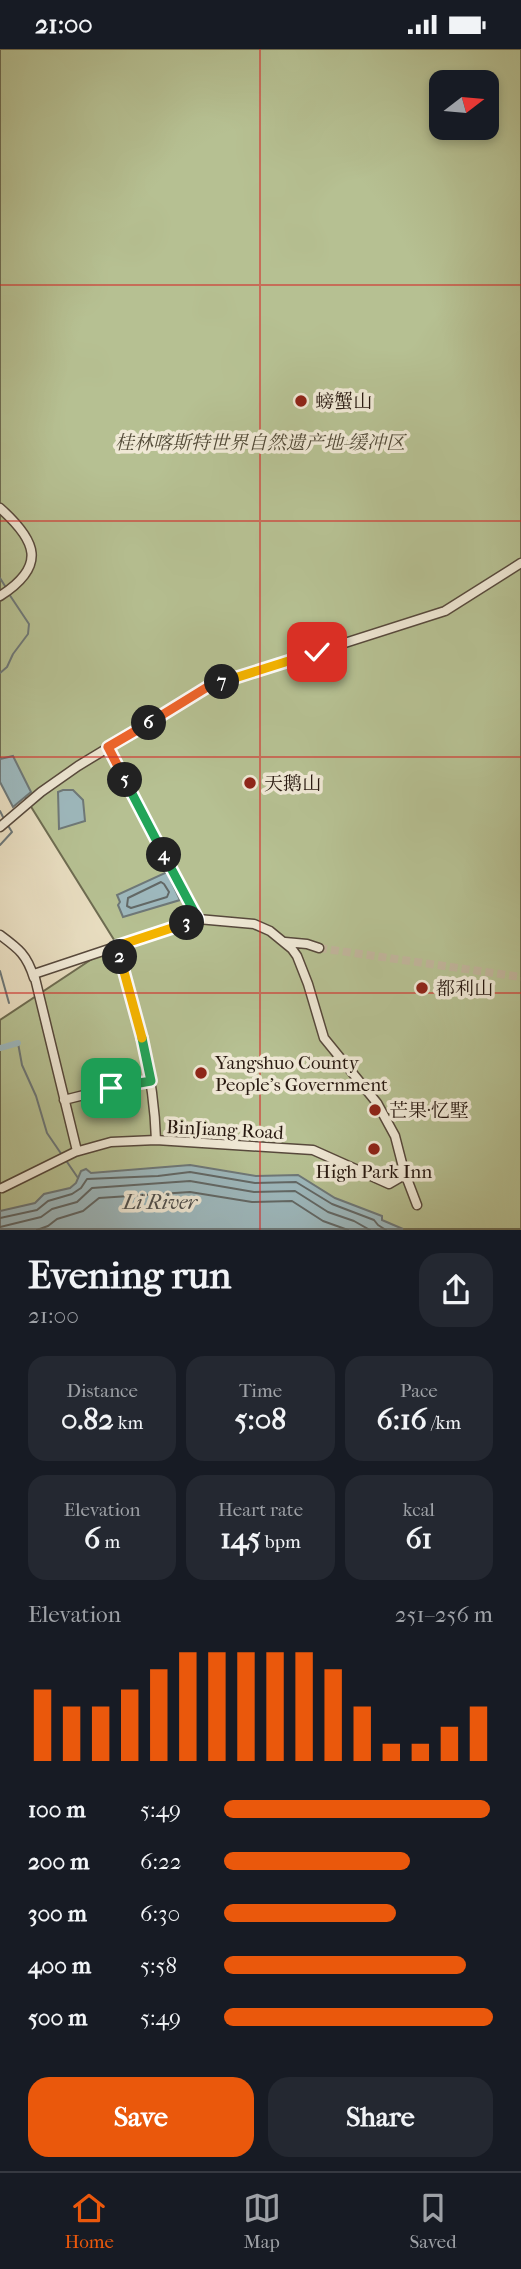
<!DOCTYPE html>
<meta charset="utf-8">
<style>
body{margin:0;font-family:"IM FELL French Canon","Noto Serif SC",serif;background:#242831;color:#f1f3f6;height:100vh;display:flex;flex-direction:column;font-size:26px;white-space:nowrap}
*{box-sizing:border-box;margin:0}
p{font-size:23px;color:#9ea1a6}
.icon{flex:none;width:38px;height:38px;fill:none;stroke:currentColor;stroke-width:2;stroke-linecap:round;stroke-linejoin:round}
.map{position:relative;height:1181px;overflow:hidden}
.side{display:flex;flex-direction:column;background:#171b24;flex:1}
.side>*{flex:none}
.needle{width:46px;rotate:74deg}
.tools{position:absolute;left:429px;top:21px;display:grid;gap:14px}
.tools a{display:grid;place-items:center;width:70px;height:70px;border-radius:14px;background:#171b24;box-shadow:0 4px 10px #0003;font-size:35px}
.pin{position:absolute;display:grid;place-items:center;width:60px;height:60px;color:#fff;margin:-30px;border-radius:14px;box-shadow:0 4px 10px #0006}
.km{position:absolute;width:35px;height:35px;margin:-18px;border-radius:50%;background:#222;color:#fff;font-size:19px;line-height:35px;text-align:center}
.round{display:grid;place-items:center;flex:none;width:74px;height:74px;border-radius:21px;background:#242831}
.headline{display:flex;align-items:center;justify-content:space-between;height:119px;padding:0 28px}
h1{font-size:38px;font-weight:800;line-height:52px}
.metrics{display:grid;grid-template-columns:repeat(3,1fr);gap:10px;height:119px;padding:7px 28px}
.metrics div{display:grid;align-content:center;border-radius:18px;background:#242831;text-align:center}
.metrics b{font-size:30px;font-weight:800}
.metrics small{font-size:19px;font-weight:400}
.metrics p{font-size:19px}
.chart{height:196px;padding:14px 28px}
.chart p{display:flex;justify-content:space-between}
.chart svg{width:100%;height:126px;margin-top:7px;stroke:#ea580c;stroke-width:6}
.action{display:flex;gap:14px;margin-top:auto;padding:14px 28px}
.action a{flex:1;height:80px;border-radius:21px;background:#ea580c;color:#fff;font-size:28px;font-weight:800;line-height:80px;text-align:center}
.action a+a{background:#242831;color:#f1f3f6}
ul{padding:0 28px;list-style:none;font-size:23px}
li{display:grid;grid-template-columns:112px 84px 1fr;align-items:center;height:52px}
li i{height:18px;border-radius:9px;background:#ea580c}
.status{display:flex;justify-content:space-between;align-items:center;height:49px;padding:0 35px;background:#171b24;direction:ltr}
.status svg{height:19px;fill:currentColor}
.menu{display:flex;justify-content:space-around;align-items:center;height:98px;border-top:2px solid #363941;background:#171b24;font-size:19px;color:#9ea1a6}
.menu a{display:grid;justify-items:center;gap:4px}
.menu .on{color:#ea580c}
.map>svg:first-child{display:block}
.green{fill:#b6c092;stroke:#6e6c51;stroke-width:2;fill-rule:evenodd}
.water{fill:#9db8bd;stroke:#6e7878;stroke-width:2}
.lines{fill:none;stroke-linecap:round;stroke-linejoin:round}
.shore{stroke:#626866;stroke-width:2}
.stream{stroke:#6e7878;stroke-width:2}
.canal{stroke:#9db8bd;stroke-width:6}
.minor-tunnel{stroke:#c1b59c;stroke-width:8;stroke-dasharray:8 4;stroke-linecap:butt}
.minor-casing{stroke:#57493c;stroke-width:11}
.minor{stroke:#efe8d5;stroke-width:8}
.split-1-casing{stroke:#fff;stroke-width:14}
.split-2-casing{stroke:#fff;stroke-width:14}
.split-3-casing{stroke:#fff;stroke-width:14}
.split-4-casing{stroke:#fff;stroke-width:14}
.split-5-casing{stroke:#fff;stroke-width:14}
.split-6-casing{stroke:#fff;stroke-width:14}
.split-7-casing{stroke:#fff;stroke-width:14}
.split-8-casing{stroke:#fff;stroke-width:14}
.split-1{stroke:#22a559;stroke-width:9}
.split-2{stroke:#f5b400;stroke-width:9}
.split-3{stroke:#f5b400;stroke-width:9}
.split-4{stroke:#22a559;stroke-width:9}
.split-5{stroke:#22a559;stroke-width:9}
.split-6{stroke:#f0652b;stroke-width:9}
.split-7{stroke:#f0652b;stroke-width:9}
.split-8{stroke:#f5b400;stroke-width:9}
.grid{fill:none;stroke:#d62828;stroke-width:2;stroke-opacity:0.55}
.poi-dot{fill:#8f2418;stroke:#efe8d5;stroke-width:2.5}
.labels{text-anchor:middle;stroke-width:7;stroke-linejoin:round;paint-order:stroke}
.poi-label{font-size:19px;fill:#271810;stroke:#efe8d5;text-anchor:start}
.park-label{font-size:19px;font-style:italic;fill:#524a37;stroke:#efe8d5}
.street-label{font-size:19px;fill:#271810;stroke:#efe8d5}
.water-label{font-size:21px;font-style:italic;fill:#50504d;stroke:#efe8d5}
</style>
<div class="status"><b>21:00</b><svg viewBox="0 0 49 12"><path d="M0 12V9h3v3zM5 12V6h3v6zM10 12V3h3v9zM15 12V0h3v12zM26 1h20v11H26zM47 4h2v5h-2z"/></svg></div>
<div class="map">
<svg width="521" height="1181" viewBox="0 0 521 1181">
<rect width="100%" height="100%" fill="#e7dcbf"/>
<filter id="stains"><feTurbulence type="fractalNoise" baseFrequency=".00286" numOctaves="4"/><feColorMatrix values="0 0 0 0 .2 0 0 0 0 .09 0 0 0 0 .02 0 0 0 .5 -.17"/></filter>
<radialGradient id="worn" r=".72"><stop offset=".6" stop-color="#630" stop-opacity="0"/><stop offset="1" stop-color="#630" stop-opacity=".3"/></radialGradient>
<path class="green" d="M0 0H521V1180H0V971L116 894 0 708ZM441 33H486V79H441Z"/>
<path class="water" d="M13 707 31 743 13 758 0 733V710Z
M63 741H73L83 751 85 772 59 780 58 743Z
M167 823 180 851 123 868 118 856 120 853 117 846Z
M190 1116 256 1127 298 1126 335 1149 382 1167V1171L403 1180H0V1162L35 1154 44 1145 70 1139 76 1134 81 1122 86 1120 91 1124Z"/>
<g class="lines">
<path class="shore" d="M161 833 164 835 169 843 167 848 131 859 127 857 128 849Z
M0 1169 37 1161 48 1152 72 1145 81 1139 87 1130 158 1127 190 1123 255 1134 296 1133 332 1155 374 1171 378 1176 386 1181
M0 1178 41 1168 52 1160 77 1153 92 1139 190 1132 254 1143 295 1142 328 1163 354 1172 370 1181
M37 1181 48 1177 57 1170 83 1162 99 1149 190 1143 252 1153 292 1152 323 1172 348 1181"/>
<path class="stream" d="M0 529 5 537
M0 624 7 618 13 605 28 585 29 575 9 545
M0 762 4 770
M0 796 12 783 7 775
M0 922 9 954
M18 994 22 1016 36 1047 47 1084 62 1106
M65 1110 78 1129"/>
<path class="canal" d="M0 999 18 994"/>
<path class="minor-tunnel" d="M319 899 521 928"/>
<g class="minor-casing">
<path id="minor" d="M0 459C37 492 47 517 0 547
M108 698 198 870 254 875 270 882 292 900 297 907 308 935 324 989 377 1054 395 1087 404 1122 417 1156
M0 778 41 743 78 717 210 637 445 562 521 514
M0 886C19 900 27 906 34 929
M285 893 307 895 319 899
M117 897C136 961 154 1024 156 1091
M64 1051 112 1039 151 1032
M75 1103 111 1093 156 1091 313 1101 389 1135 401 1128 404 1122
M2 1139 77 1102 34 925 190 873 194 883"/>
</g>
<use href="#minor" class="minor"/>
</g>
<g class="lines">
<g class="split-1-casing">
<path id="split-1" d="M111 1039 151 1032 142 989"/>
</g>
<g class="split-2-casing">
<path id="split-2" d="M120 908 142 989"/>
</g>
<g class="split-3-casing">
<path id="split-3" d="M120 908 117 897 187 874"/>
</g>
<g class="split-4-casing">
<path id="split-4" d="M164 806 198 870 187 874"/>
</g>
<g class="split-5-casing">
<path id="split-5" d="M125 731 164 806"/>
</g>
<g class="split-6-casing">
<path id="split-6" d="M125 731 108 698 149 674"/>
</g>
<g class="split-7-casing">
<path id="split-7" d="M149 674 209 637 222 633"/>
</g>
<g class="split-8-casing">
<path id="split-8" d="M222 633 317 603"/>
</g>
<use href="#split-1" class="split-1"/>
<use href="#split-2" class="split-2"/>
<use href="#split-3" class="split-3"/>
<use href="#split-4" class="split-4"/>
<use href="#split-5" class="split-5"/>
<use href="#split-6" class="split-6"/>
<use href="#split-7" class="split-7"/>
<use href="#split-8" class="split-8"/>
</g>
<path class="grid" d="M260 0V1181M0 236H521M0 472H521M0 708H521M0 944H521"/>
<g class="poi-dot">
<circle cx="301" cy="352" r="7"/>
<circle cx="250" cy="734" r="7"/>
<circle cx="422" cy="939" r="7"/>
<circle cx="201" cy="1024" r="7"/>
<circle cx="375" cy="1061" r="7"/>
<circle cx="374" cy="1100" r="7"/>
</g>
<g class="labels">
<g class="poi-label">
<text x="315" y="359">螃蟹山</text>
<text x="264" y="741">天鹅山</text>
<text x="436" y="946">都利山</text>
<text x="215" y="1020">Yangshuo County<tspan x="215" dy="22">People's Government</tspan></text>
<text x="389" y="1068">芒果·忆墅</text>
<text x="374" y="1129" text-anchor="middle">High Park Inn</text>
</g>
<g class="park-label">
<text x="260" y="400">桂林喀斯特世界自然遗产地-缓冲区</text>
</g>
<g class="street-label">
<text transform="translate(225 1080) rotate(3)" y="7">BinJiang Road</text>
</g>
<g class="water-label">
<text x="160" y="1160">Li River</text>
</g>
</g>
<rect width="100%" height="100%" filter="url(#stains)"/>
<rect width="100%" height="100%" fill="url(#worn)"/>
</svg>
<div class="tools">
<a><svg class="needle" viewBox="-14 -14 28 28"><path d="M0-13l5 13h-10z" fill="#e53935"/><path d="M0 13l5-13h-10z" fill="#9ea1a6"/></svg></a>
</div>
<div class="pin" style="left:111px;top:1039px;background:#1e9e55"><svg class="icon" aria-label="arrive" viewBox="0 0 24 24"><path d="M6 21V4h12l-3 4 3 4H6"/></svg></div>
<div class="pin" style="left:317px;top:603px;background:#d93025"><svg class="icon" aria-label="check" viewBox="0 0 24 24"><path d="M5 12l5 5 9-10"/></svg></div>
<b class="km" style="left:120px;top:908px">2</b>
<b class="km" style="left:187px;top:874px">3</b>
<b class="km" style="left:164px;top:806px">4</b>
<b class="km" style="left:125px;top:731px">5</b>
<b class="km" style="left:149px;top:674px">6</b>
<b class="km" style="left:222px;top:633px">7</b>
</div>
<section class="side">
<div class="headline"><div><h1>Evening run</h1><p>21:00</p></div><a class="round"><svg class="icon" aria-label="share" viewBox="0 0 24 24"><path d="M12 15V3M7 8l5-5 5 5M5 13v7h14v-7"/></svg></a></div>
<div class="metrics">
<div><p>Distance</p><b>0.82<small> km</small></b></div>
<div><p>Time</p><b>5:08</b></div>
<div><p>Pace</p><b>6:16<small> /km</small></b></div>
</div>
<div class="metrics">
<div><p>Elevation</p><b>6<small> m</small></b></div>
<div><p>Heart rate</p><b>145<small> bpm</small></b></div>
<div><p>kcal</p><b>61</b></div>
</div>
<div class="chart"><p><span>Elevation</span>251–256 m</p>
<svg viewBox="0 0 160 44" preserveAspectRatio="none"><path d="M5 44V19M15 44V25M25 44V25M35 44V19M45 44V12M55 44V6M65 44V6M75 44V6M85 44V6M95 44V6M105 44V12M115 44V25M125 44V38M135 44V38M145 44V32M155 44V25"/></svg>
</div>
<ul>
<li><b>100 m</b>5:49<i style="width:99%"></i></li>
<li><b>200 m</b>6:22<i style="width:69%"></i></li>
<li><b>300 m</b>6:30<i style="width:64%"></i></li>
<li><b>400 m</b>5:58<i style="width:90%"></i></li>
<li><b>500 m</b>5:49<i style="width:100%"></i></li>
</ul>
<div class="action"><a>Save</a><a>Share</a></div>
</section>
<nav class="menu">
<a class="on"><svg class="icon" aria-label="home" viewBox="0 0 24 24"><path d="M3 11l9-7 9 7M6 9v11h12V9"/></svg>Home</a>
<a><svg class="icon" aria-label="map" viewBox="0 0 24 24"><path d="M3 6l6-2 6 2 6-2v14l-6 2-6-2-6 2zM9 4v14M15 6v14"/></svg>Map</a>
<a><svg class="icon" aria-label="saved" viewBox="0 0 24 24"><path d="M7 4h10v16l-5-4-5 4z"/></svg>Saved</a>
</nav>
